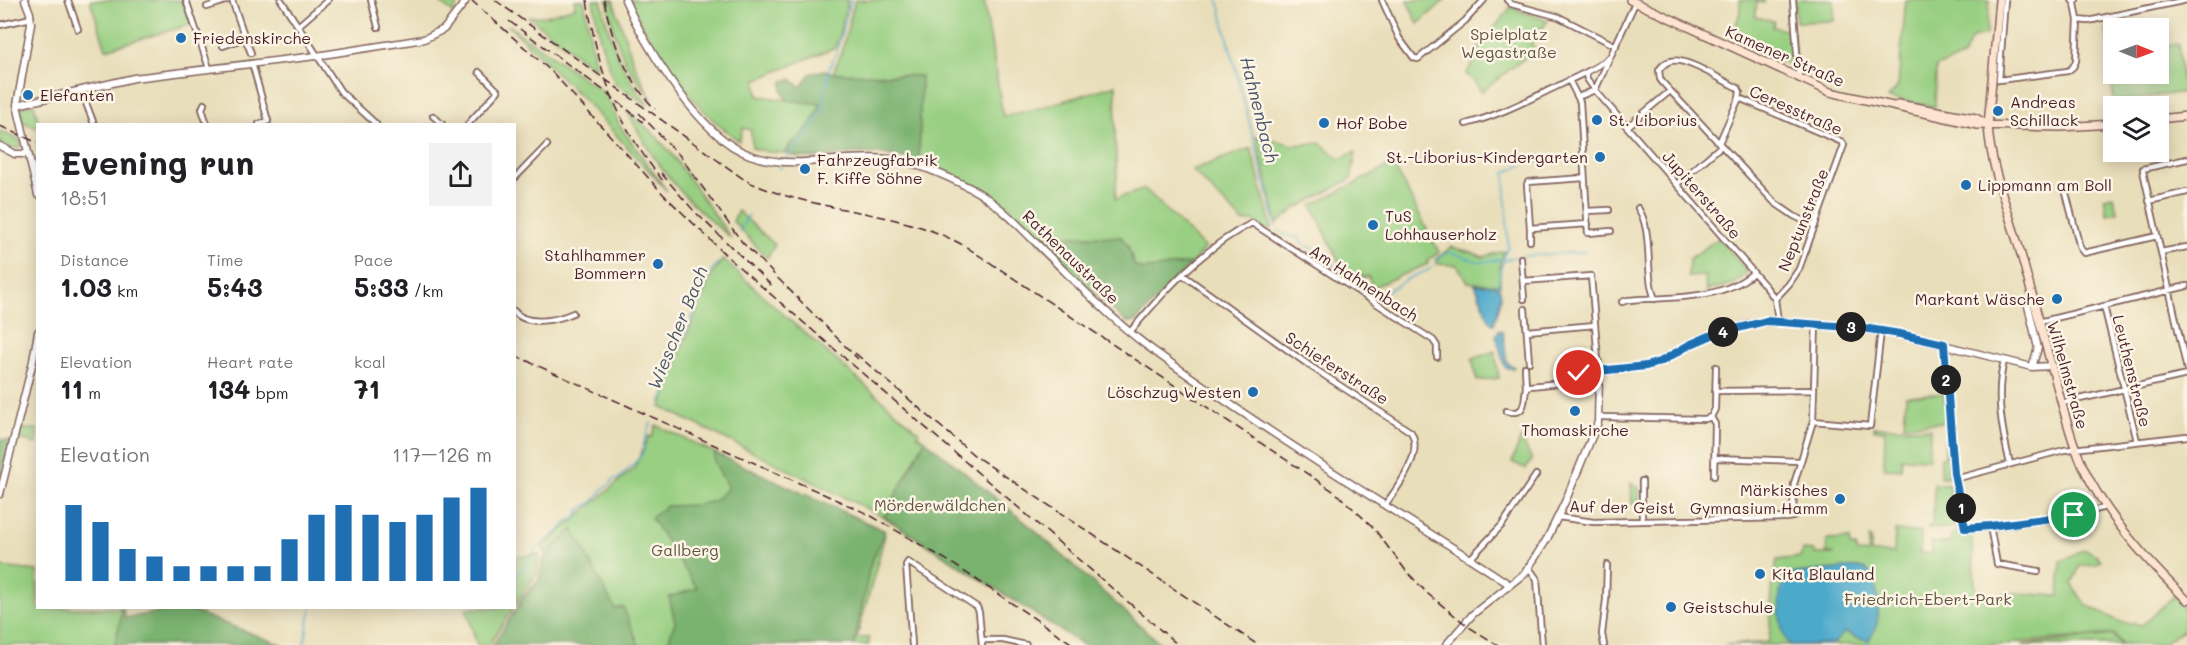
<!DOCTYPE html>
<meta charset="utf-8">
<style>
body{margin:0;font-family:Mali,sans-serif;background:#f2f2f2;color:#202124;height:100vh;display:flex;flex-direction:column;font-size:22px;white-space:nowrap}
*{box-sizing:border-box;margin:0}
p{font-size:20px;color:#757577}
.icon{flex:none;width:33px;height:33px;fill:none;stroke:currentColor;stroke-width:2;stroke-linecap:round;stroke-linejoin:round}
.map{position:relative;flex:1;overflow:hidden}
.drawer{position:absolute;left:36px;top:123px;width:480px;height:486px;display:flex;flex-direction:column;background:#fff;border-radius:0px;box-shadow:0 3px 15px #0003}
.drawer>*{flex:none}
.needle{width:39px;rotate:91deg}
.tools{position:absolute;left:2103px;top:18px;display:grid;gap:12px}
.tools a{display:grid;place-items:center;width:66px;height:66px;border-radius:0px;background:#fff;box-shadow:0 3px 15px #0003;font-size:30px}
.pin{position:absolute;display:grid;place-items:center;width:51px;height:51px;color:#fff;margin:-26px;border:3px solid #fff;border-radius:50%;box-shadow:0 2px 6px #0007}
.km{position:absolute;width:30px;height:30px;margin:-15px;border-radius:50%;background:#222;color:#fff;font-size:16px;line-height:30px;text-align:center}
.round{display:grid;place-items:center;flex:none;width:63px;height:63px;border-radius:0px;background:#f2f2f2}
.head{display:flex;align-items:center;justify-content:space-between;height:102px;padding:0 24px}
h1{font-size:33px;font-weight:700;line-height:45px}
.figures{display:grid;grid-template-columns:repeat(3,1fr);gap:9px;height:102px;padding:6px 24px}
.figures div{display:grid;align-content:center}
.figures b{font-size:26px;font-weight:700}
.figures small{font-size:16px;font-weight:400}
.figures p{font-size:16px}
.chart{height:168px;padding:12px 24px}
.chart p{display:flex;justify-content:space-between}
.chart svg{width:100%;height:108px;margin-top:6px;stroke:#1f6fb2;stroke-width:6}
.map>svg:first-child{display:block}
.green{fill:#98cf82;stroke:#717756;stroke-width:1.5}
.forest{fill:#7ab270;stroke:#62684e;stroke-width:1.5}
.water{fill:#4ca9ca;stroke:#4b647a;stroke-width:1.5}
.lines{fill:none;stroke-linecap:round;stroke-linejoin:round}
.stream{stroke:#4ca9ca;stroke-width:1.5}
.minor-casing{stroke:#82625d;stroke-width:8}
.tertiary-casing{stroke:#82625d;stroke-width:9}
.secondary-casing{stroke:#82625d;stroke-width:10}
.minor{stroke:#fff;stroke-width:4.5}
.tertiary{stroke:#fff;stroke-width:6}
.secondary{stroke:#fde4d0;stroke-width:7}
.rail{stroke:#4a1f2b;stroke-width:1.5;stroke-dasharray:9 4.5;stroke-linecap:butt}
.route-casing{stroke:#fff;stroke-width:12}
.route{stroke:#1f6fb2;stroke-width:8}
.poi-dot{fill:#1f6fb2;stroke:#fcf5e5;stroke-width:2}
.labels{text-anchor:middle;stroke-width:5;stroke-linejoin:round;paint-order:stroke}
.park-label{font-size:16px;fill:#615445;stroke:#fcf5e5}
.poi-label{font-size:16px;fill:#4a1f2b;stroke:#fcf5e5;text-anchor:start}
.street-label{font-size:16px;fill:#4a1f2b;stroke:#fcf5e5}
.water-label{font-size:18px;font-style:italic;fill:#4b566b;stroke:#fcf5e5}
</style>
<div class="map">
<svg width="2187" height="645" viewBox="0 0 2187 645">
<rect width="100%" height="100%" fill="#fcf5e5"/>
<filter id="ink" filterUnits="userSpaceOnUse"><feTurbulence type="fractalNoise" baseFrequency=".0167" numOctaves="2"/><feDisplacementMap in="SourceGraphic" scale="12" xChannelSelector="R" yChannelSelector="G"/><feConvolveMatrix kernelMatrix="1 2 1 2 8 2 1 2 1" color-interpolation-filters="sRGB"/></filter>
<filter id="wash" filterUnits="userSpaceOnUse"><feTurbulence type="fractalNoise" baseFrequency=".008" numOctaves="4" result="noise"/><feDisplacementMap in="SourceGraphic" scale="24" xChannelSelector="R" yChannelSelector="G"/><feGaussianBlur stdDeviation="1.35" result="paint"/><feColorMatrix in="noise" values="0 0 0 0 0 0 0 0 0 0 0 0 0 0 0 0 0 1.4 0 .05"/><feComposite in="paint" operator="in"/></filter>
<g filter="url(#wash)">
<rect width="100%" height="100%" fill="#e9deba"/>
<path class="green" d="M90 0H183L192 24 106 49Z
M437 0H460L453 13Z
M575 0H584L596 70 529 17 546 16 575 7Z
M593 0H601C610 42 622 72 649 106L615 83 600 39Z
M607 0H613L634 64 652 100 626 64 614 32Z
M629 0H848L836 47 756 80 758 96 821 104C815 119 804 137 790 144L787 153 769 152 752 148 751 130 743 128 739 141C728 132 716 124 707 114 675 81 649 41 629 0Z
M855 0H984L1003 116 1036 109 1116 85 1115 140 1117 175 1115 199 1145 189 1205 248 1192 263 1142 270 1134 265 1128 246 1121 237 1038 235 1007 205 983 189 919 162 921 76 833 73 841 54Z
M1407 0H1445L1418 24Z
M1740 0H1764V3L1757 2 1755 17 1774 21 1773 27 1793 32 1796 68 1732 38 1740 12Z
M1795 0H1834V21L1796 22Z
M1906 0H1958V2L1990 0 1986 35 1972 38 1962 57 1936 67 1935 107 1888 98 1898 86Z
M1511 7 1548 21 1531 42 1535 50 1481 92 1474 81 1466 74 1476 58V51Z
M2145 22 2146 28H2114L2113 51H2110L2106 28Z
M508 25 606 94 620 126 667 191 589 105Z
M2178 44 2184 92 2114 102 2108 54 2113 53 2114 74H2158L2159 47Z
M34 104 39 124 37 128 23 122 21 110 22 107Z
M627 111 652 132 671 153 731 238C708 219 685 199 667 175 651 155 639 133 627 111Z
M0 131 21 141 20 147C14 151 5 146 0 142Z
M1256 136 1294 145 1320 143 1339 159 1356 152 1351 179 1295 209 1277 224Z
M1251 148 1272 228 1265 230 1254 221 1243 222 1192 170Z
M1393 164 1439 252 1427 261 1428 264 1373 287 1368 276 1363 278 1360 273 1354 280 1344 272 1312 205Z
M2114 196 2117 212 2107 214 2104 198Z
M738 211 775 245 767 258 733 221Z
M1719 238 1746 270V274L1736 283 1706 291 1705 276 1688 277 1689 259Z
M1451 247 1471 252 1483 257 1504 251 1500 264V286C1489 283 1479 284 1468 282L1457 265 1438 264 1436 259Z
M723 259 784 315 919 432 917 435 925 440 884 517 661 407 682 347 713 273Z
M1495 351 1499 378 1477 381 1472 359Z
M1944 393 1946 422 1904 425 1906 396Z
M656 425 715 453 714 459 885 535 857 638H869V645H592L583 621 542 547 634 468 649 436 652 437Z
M1874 427 1930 428 1929 459 1902 458 1901 469 1884 468 1885 431 1874 430Z
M20 429H37V444L18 438Z
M1521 438 1532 460 1526 469 1512 462Z
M1945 440H1946L1949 477H1940L1941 460V457H1945Z
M1631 483 1639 488V504H1632Z
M1934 484 1949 485 1956 526 1942 529 1928 528V526L1933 525Z
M1956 529 1971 533 1976 597 2017 593 2059 596 2061 561C2080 555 2082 539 2101 561L2097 564 2080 566 2072 584 2085 604 2118 621 2142 625 2174 596 2187 612V629L2166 641V645H2122L2114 634 2011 643 2010 645H1723L1769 642 1772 590 1777 560 1801 557 1802 550 1815 551V554H1835L1826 552 1827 540 1850 539V546L1856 547V552L1868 553 1869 538H1871V553H1894L1895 531 1921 532 1920 553 1932 554 1931 542 1951 543V536L1955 533Z
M539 554 537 574 515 604V557Z
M0 567 37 571 38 608H121C122 620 117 632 115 645H0Z
M466 608H513L489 645H477Z
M2112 635 2121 645H2021Z"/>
<path class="forest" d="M824 70 833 73 921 76 919 162C899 156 879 153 858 153 839 154 803 163 787 153L790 144C804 137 815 119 821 104L787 100 782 91 783 81 791 79 801 87 810 74Z
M1038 235 1121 237 1128 246 1134 265 1142 270 1192 263 1135 322H1126L1039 242Z
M0 439 11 441 0 479Z
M925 440 1031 527 1162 645H1083L884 517Z
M715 453 885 531 870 566 854 645H667L675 622 669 597 697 588 651 518 666 506 696 505 714 501 728 488 714 461Z
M573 529 615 609 623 607 639 645H493L525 595 539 580 543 559Z
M121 608H123L125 618 184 608 282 645H115C117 632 122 620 121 608Z"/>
<path class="water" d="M1475 284C1482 286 1490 283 1496 286 1507 291 1496 315 1494 324L1491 323 1489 320Z
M1500 330 1503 332 1507 363 1514 367 1513 368H1506L1504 365 1496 335Z
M1846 568C1852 568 1864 566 1869 572 1878 581 1880 611 1877 623 1876 629 1872 634 1869 640L1856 638 1845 632 1833 644 1790 645C1779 634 1777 600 1782 585 1784 578 1789 575 1795 573Z"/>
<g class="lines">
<path class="stream" d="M1218 0 1276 226
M787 158 794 148 805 138 822 111 829 70 837 50 851 0
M779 169 783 165
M1278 230 1285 235 1298 237 1304 245 1317 250 1324 260 1333 264 1342 275 1351 281
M739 231 749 215
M1523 256 1585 252
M1505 261 1503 257 1508 247 1505 173 1526 163 1578 159
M1434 265C1447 245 1454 254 1472 260 1482 263 1493 261 1502 259
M1358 283C1377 302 1391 289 1409 278 1417 274 1425 273 1431 268
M1498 287 1502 263 1510 258 1518 257
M661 403 667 389 680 346 711 271 718 263
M514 576C525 571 528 558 535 550 544 539 562 533 567 521L576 519 579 510 593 502 603 489 609 485 614 479H619C626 469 638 464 644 450L643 445 651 423
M1867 640V645
M304 645 311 608"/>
</g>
</g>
<g filter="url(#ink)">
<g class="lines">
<g class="minor-casing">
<path id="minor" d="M68 0 78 29
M186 0 209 68
M281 0 341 92 376 124
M371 0 378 27
M1382 0 1399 38 1414 58 1418 59 1465 21 1484 0
M1507 0 1511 4 1559 17 1616 46
M1793 0 1799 79
M2005 0 1999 80 2068 71 2073 67 2076 61 2078 20 2075 4
M2072 0 2075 4 2076 0
M207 7 228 0
M2078 20 2088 21 2187 0
M0 25 31 18
M298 26 328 0
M245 38 251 53
M223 46 245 38 232 0
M252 63 268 121 259 124
M1586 74 1587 79 1595 90 1766 287 1775 299 1778 321
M1569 80 1580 102 1588 233 1611 231
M81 90 94 124
M1578 97 1595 90 1635 3
M1739 98 1842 142 1844 145 1799 269 1789 284 1775 299
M204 104 202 109 207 124
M433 116 442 124
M468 124 498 91 479 72
M1466 124C1500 115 1530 99 1562 84 1579 75 1595 70 1610 57
M1627 127 1670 91
M1719 143 1739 98 1740 92 1738 88C1723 81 1686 57 1671 61 1665 62 1662 66 1659 70L1660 79 1663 83 1775 203 1794 216 1815 226
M2187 159 2147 168 2143 169V171L2187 370
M1584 178 1528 182 1527 184 1530 228 1588 224
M514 179 547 145
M1677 184 1721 146
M2065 189 2080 248 2084 253 2157 236
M2149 201 2187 192
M1638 208C1654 232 1644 273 1655 299
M1587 211 1609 210
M1530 228V241
M2161 252 2187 247
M1521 258 1524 299
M1183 275 1313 368 1411 432C1424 454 1398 487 1385 505
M1622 302 1628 300C1668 297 1722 301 1753 273
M2104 306 2137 441
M1525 309 1529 362
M514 311C526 327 558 320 573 313
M2039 322 2187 286
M1527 331 1595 325
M1130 332C1164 291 1204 247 1252 223L1433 340 1437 346V357
M1944 344 1954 473 1965 528C1979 531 2095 514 2106 506
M2004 361C1995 395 2002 430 2010 464
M1525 367 1526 387
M1715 391 1813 390
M2062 403 2187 375
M1506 411C1526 416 1524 403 1526 387L1530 386 1572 382 1579 373 1599 372 1591 276 1523 281
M1599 417 1705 419 1711 417
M1813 421 1870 426 1881 331
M1715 458 1800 461
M1714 476 1715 424 1711 417 1715 409 1716 367
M1955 479 2064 450 2187 436
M1642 481V520
M1558 517 1594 522 1786 518 1793 517 1794 484 1813 421 1816 324
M1990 526 1997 564 2038 571
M1470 559 1502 525 1536 475
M1529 568 1537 579 1542 645
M982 640H1003L1026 645
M912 645 906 565 908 562 977 607 979 612 982 645
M1604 645 1602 634 1606 600 1607 565"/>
</g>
<g class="tertiary-casing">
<path id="tertiary" d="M25 0 30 13 31 24 17 105 38 195
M625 0C645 46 690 118 732 146 780 177 836 153 889 159 917 162 947 176 972 189 1001 205 1024 231 1047 254 1081 287 1115 323 1154 351 1230 406 1309 457 1389 508 1429 533 1471 558 1510 585
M17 105 134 78 316 56 424 39 444 29 465 2
M0 146 15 154H27
M2032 367 2038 348 2028 306 2033 296
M0 494 33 361 38 332
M1446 645 1473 614 1525 573 1547 539 1565 502 1598 422 1599 372 1655 364 1689 345 1712 335 1749 324 1778 321 1891 332 2032 367 2051 366"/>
</g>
<g class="secondary-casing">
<path id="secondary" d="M1630 0 1830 92 1978 125 2060 127 2114 124
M1999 0 1988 126C1991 171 2010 214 2022 258 2034 302 2046 346 2058 390 2067 422 2075 455 2092 484 2116 527 2152 566 2187 600
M1898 104 1976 118 1986 124
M2158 119 2187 116"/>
</g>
<use href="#minor" class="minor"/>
<use href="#tertiary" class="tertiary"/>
<use href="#secondary" class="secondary"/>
<path class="rail" d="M471 0 552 72 664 195 731 260 1178 645
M495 0 745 180C816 215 899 207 968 248L1336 493 1372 526 1407 572 1428 594 1469 627 1498 645
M587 0C599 74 616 123 664 182
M604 0C612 41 626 79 655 109
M509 21 603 90 643 122
M639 113 680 156 742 242 858 359
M0 126 38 143
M661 173 694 211 774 288
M855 353 975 456 1258 645
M514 355 868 514 950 562 1074 645"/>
</g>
</g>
<g class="lines" filter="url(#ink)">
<g class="route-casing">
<path id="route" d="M1579 373 1646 366 1662 361 1689 345 1712 335 1766 321 1863 328 1900 334 1944 344 1954 473 1965 528 1990 526 2074 515"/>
</g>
<use href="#route" class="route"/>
</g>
<g class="poi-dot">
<circle cx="181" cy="38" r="6"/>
<circle cx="28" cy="95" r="6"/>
<circle cx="1998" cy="111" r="6"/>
<circle cx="1597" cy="120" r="6"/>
<circle cx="1324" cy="123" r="6"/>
<circle cx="1600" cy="157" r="6"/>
<circle cx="805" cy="169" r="6"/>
<circle cx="1966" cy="185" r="6"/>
<circle cx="1373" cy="225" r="6"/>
<circle cx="658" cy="264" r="6"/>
<circle cx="2057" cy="299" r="6"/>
<circle cx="1253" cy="392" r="6"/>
<circle cx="1575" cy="411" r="6"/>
<circle cx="1840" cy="499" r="6"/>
<circle cx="1760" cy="574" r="6"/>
<circle cx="1671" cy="607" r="6"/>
</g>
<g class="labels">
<g class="park-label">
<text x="1509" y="40">Spielplatz<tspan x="1509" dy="18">Wegastraße</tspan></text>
<text x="940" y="511">Mörderwäldchen</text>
<text x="685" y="556">Gallberg</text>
<text x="1928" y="605">Friedrich-Ebert-Park</text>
</g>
<g class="poi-label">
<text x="193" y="44">Friedenskirche</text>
<text x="40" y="101">Elefanten</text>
<text x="2010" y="108">Andreas<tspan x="2010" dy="18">Schillack</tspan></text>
<text x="1609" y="126">St. Liborius</text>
<text x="1336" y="129">Hof Bobe</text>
<text x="1588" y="163" text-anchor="end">St.-Liborius-Kindergarten</text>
<text x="817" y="166">Fahrzeugfabrik<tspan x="817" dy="18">F. Kiffe Söhne</tspan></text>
<text x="1978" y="191">Lippmann am Boll</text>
<text x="1385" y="222">TuS<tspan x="1385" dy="18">Lohhauserholz</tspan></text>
<text x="646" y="261" text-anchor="end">Stahlhammer<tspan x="646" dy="18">Bommern</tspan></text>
<text x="2045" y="305" text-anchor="end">Markant Wäsche</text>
<text x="1241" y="398" text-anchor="end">Löschzug Westen</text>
<text x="1575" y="436" text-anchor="middle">Thomaskirche</text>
<text x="1828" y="496" text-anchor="end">Märkisches<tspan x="1828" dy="18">Gymnasium Hamm</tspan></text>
<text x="1772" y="580">Kita Blauland</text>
<text x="1683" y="613">Geistschule</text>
</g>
<g class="street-label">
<text transform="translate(1785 56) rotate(24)" y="6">Kamener Straße</text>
<text transform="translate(1796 110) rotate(24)" y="6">Ceresstraße</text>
<text transform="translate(1702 195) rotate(49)" y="6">Jupiterstraße</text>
<text transform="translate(1803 220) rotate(-68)" y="6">Neptunstraße</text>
<text transform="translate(1071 257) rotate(44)" y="6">Rathenaustraße</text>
<text transform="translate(1364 283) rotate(33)" y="6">Am Hahnenbach</text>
<text transform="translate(1337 368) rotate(33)" y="6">Schieferstraße</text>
<text transform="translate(2132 371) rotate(76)" y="6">Leuthenstraße</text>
<text transform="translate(2068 375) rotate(74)" y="6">Wilhelmstraße</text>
<text transform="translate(1622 507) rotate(1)" y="6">Auf der Geist</text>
</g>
<g class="water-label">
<text transform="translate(1259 110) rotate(76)" y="6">Hahnenbach</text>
<text transform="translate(678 328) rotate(-68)" y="6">Wiescher Bach</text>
</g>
</g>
</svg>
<div class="tools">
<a><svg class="needle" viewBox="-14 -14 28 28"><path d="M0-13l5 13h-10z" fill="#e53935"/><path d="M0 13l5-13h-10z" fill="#757577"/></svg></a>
<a><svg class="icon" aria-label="layers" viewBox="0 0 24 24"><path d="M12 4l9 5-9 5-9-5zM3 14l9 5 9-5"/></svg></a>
</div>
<div class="pin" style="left:2074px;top:515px;background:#1e9e55"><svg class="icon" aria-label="arrive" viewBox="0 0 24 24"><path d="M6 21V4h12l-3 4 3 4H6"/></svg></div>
<div class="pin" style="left:1579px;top:373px;background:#d93025"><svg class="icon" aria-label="check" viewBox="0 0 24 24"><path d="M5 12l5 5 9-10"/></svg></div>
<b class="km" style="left:1961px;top:508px">1</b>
<b class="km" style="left:1946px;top:380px">2</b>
<b class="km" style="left:1851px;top:327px">3</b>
<b class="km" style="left:1723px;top:332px">4</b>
<section class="drawer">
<div class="head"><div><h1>Evening run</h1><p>18:51</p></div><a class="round"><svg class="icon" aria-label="share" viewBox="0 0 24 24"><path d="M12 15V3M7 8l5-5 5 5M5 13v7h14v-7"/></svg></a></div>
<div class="figures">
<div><p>Distance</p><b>1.03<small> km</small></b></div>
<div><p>Time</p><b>5:43</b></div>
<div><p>Pace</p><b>5:33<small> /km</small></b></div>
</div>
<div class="figures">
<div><p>Elevation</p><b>11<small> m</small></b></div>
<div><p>Heart rate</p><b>134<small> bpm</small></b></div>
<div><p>kcal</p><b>71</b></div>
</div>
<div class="chart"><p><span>Elevation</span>117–126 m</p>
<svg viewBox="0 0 160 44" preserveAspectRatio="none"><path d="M5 44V13M15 44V20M25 44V31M35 44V34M45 44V38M55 44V38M65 44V38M75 44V38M85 44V27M95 44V17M105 44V13M115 44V17M125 44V20M135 44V17M145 44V10M155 44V6"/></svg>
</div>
</section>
</div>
